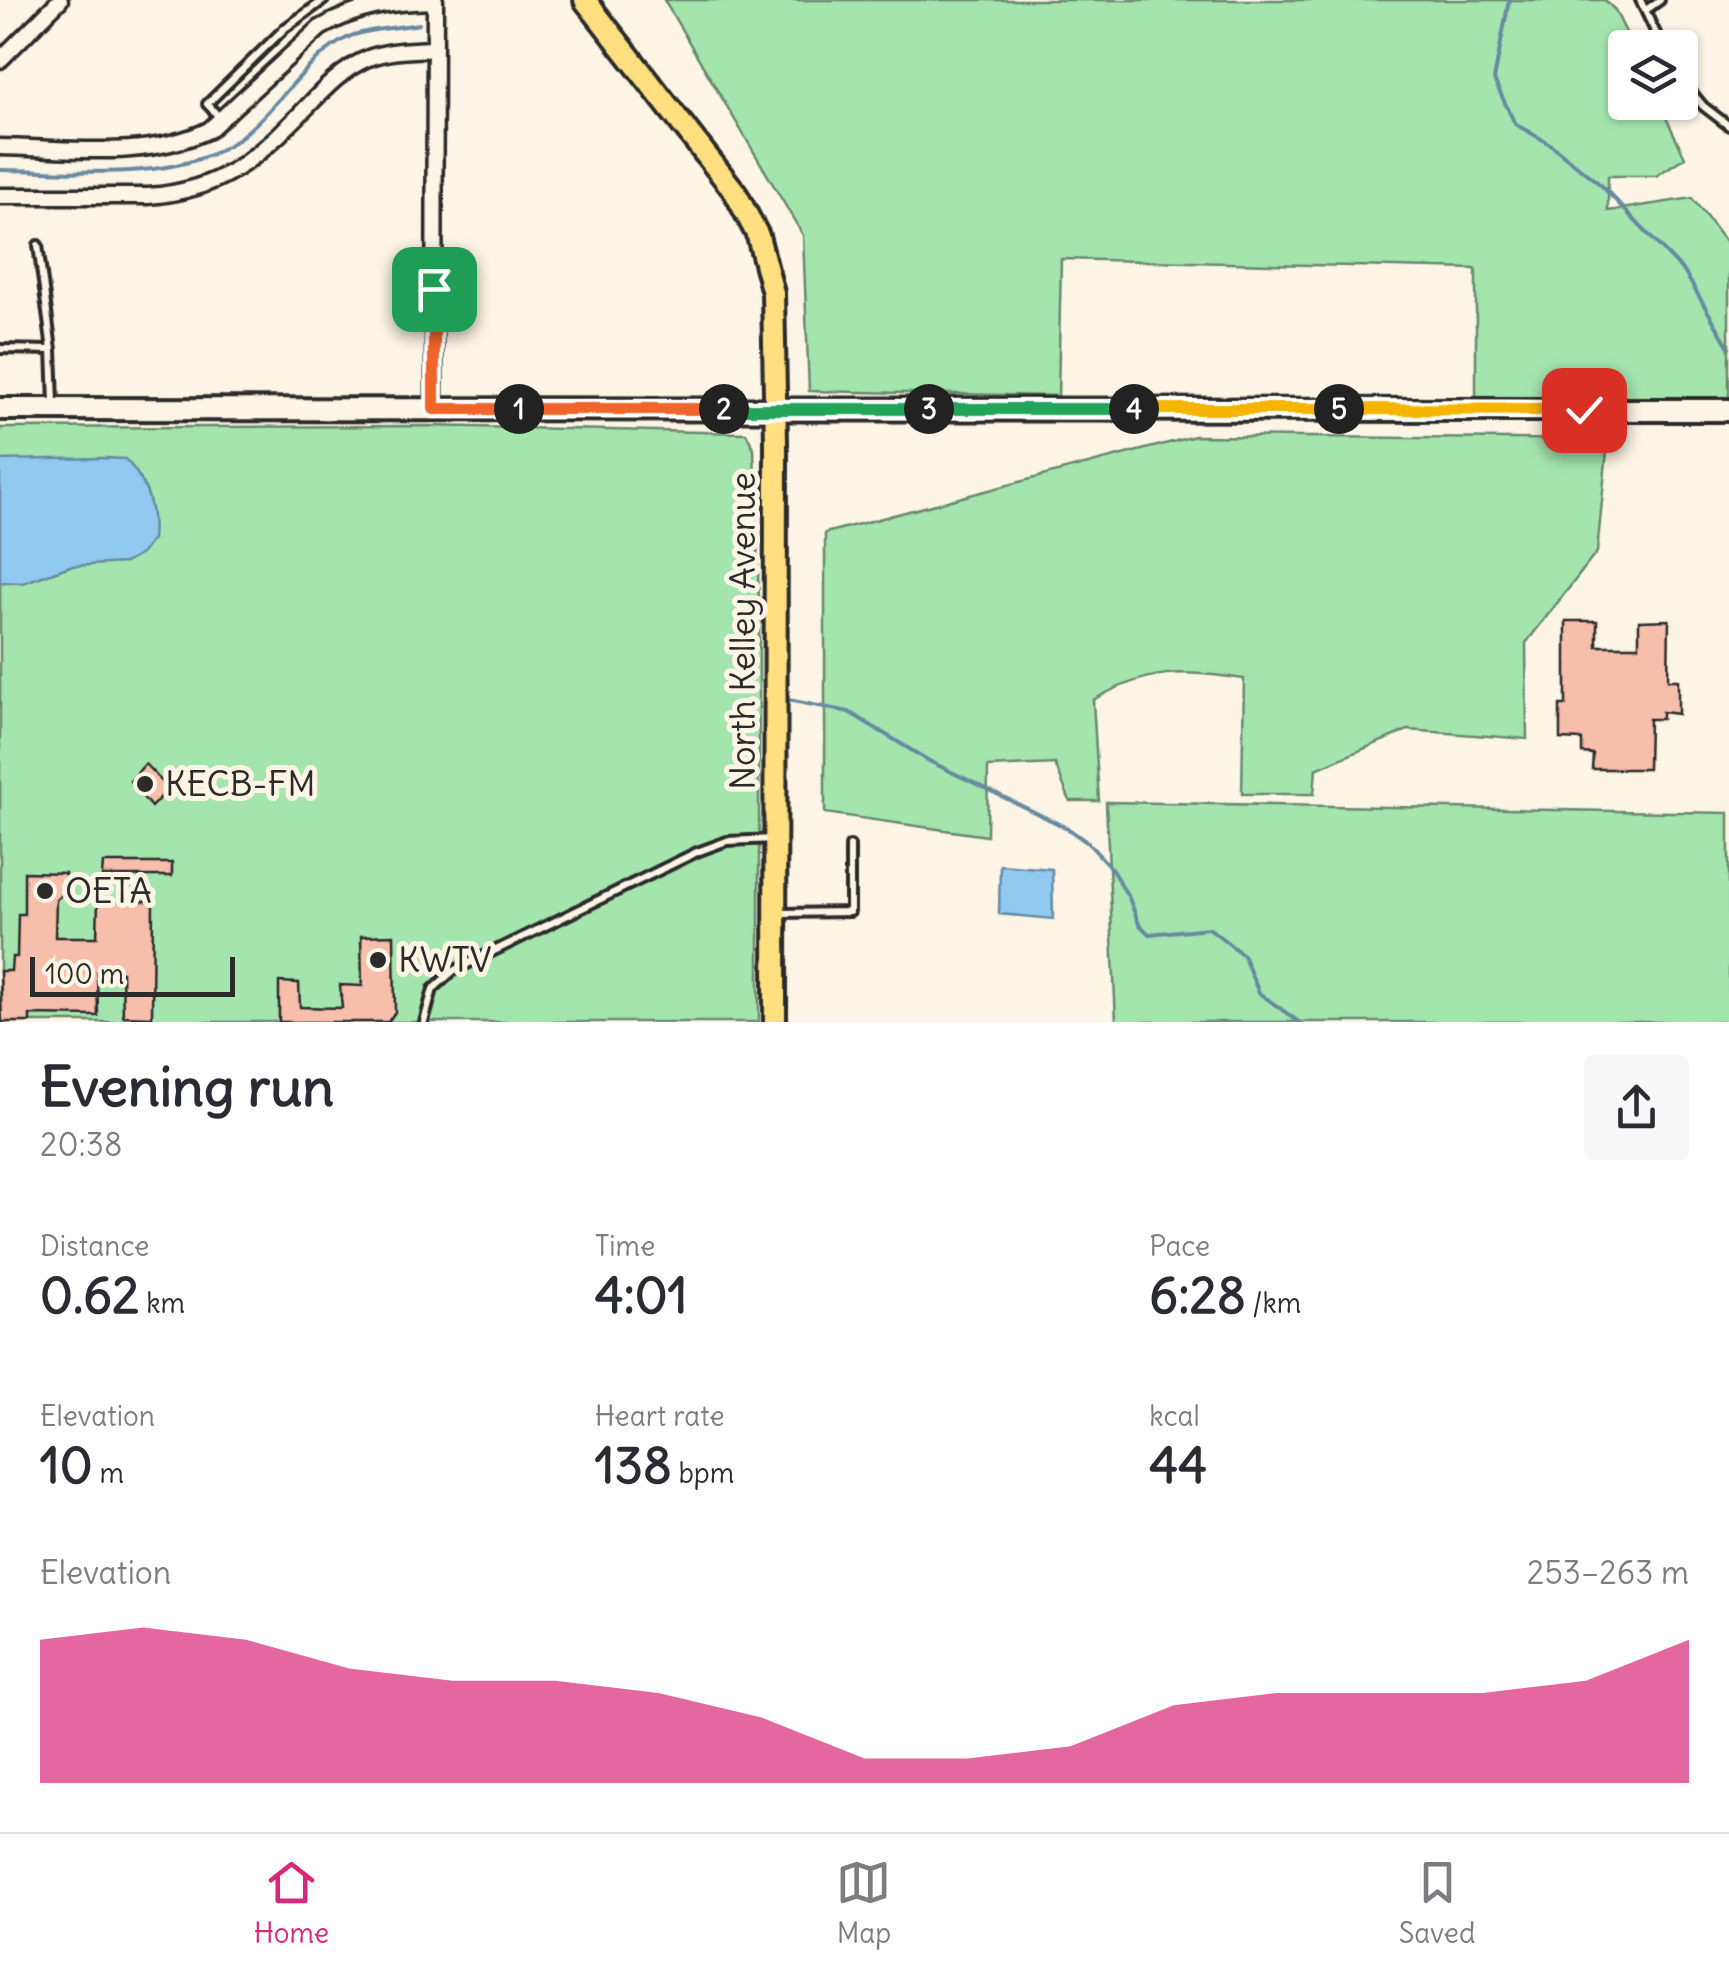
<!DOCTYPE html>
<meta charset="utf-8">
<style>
body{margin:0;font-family:Delius,sans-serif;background:#f7f7f7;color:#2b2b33;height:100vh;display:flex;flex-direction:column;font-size:38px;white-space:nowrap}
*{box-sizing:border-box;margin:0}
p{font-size:32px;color:#7c7c81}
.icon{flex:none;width:55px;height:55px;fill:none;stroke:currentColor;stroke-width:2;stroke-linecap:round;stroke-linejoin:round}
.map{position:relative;height:1022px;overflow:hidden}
.drawer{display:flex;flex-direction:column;background:#fff;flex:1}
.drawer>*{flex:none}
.buttons{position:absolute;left:1608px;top:30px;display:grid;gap:20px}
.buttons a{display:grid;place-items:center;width:90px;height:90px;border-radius:10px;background:#fff;box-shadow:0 2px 8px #0004;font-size:50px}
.scale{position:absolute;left:30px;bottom:25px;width:205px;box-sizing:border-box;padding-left:10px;border:5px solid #2b2b2b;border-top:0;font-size:28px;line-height:35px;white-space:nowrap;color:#2b2b2b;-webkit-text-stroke:8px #fcf5e5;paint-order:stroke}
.pin{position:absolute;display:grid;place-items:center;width:85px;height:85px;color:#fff;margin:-42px;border-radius:20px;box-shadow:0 5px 15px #0006}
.km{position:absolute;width:50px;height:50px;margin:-25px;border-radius:50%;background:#222;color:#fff;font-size:28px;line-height:50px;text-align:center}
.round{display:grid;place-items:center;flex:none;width:105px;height:105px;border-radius:10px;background:#f7f7f7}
.summary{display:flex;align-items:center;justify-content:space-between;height:170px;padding:0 40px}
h1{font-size:55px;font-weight:700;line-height:75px}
.figures{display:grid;grid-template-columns:repeat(3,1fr);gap:15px;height:170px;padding:10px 40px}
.figures div{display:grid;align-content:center}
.figures b{font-size:50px;font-weight:700}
.figures small{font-size:28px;font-weight:400}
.figures p{font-size:28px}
.chart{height:280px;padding:20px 40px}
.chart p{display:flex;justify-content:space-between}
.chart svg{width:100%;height:180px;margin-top:10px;fill:#db2777;opacity:.7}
.tabs{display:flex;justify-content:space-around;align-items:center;height:140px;border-top:2px solid #e1e1e2;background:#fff;font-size:28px;color:#7c7c81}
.tabs a{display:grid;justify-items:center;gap:5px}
.tabs .on{color:#db2777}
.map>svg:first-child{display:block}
.green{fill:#a4e5ae;stroke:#68886c;stroke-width:2.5}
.water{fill:#90caf0;stroke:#688aa1;stroke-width:2.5}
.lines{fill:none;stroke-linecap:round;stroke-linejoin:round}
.stream{stroke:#688aa1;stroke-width:4}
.building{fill:#f7beac;stroke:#2b2b2b;stroke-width:2.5}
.lane-casing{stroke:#2b2b2b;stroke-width:14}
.street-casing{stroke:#2b2b2b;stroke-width:21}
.secondary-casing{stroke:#2b2b2b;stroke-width:28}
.primary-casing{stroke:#2b2b2b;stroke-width:28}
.lane{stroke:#fcf5e5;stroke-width:6}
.street{stroke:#fcf5e5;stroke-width:14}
.secondary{stroke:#fcf5e5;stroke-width:20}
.primary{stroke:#ffdf80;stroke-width:20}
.split-1-casing{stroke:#fff;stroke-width:20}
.split-2-casing{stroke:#fff;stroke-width:20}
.split-3-casing{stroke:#fff;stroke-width:20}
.split-4-casing{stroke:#fff;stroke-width:20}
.split-5-casing{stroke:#fff;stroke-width:20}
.split-6-casing{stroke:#fff;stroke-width:20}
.split-1{stroke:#f0652b;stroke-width:12}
.split-2{stroke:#f0652b;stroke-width:12}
.split-3{stroke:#22a559;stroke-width:12}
.split-4{stroke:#22a559;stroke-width:12}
.split-5{stroke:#f5b400;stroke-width:12}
.split-6{stroke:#f5b400;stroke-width:12}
.poi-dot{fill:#2b2b2b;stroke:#fcf5e5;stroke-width:4}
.labels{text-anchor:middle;stroke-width:10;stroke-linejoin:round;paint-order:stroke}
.street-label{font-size:35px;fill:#2b2b2b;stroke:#fcf5e5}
.poi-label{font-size:35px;fill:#2b2b2b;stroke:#fcf5e5;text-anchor:start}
</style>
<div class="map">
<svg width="1729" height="1022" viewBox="0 0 1729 1022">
<rect width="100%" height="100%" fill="#fcf5e5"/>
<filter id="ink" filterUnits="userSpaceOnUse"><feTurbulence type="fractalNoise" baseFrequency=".01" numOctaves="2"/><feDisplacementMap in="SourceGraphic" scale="20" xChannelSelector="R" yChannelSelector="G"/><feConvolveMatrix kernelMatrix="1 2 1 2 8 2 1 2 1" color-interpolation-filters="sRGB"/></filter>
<g filter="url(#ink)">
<path class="green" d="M664 0H1605L1615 10 1633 47 1625 48V102L1659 103 1685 157 1656 176H1608V211L1692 198 1729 247V401L1476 399V269L1061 259 1058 396 809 391 803 235Z
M426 426 746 433 754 449 759 601V1022H0V428Z
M1195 436 1608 440 1597 552 1526 643 1527 739 1408 730 1316 769 1314 794H1242L1244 679C1181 670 1150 668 1093 700L1099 801H1070L1055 764 988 767 987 836 825 813V533Z
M1106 802 1729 813V1022H1116Z"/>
<path class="water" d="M105 458 125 459C147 481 155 509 152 540L141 554 125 563 70 566 23 583 0 582V460Z
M1000 865 1052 869 1053 919 999 914Z"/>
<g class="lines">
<path class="stream" d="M1509 0 1494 80 1515 124 1550 144 1602 186 1685 273 1729 347
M0 170C67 170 167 182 226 147 271 121 306 55 351 36 372 28 398 28 419 24
M788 700 849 712 929 761 1067 828 1088 843 1110 867 1129 898 1139 924 1149 934 1209 928 1243 955 1259 993 1299 1022"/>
</g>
<path class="building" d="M1669 620 1668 680H1678V714L1662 712V719H1649L1648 769H1592L1593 754 1582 753V740L1560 739V705H1566V621H1597V646H1639V621Z
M145 764 169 789 151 807 130 781Z
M103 863H172V876H102Z
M24 872 65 873V891L56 900 55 937H97L98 901H153L152 1017 123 1016 122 972 97 971 98 1016 30 1015V1022H2L0 971H11L12 957H17L18 914H24Z
M394 935 395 1012 388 1022H279V982L299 983 300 1007 342 1008 340 985 362 986 361 936Z"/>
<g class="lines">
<g class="lane-casing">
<path id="lane" d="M1640 0 1663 48
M1646 10 1660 0
M1680 78 1703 106 1729 126
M222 120 207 104 285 28 324 0
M38 245 52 350 54 403
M0 349 52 350
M781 913 850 912V846
M424 1022 433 989 453 971 697 852 727 841 774 839"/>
</g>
<g class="street-casing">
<path id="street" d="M0 60 60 0
M0 147C68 148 146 160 209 130L320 28C358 6 392 2 435 1
M0 196H148C221 191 257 158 306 108 324 89 342 70 366 59 388 50 412 50 435 49
M434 409 435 0"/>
</g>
<g class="secondary-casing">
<path id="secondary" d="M0 409 1729 410"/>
</g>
<g class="primary-casing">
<path id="primary" d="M585 0 735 192 758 236 773 293 776 443 775 1022"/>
</g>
<use href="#lane" class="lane"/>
<use href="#street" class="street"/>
<use href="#secondary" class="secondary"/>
<use href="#primary" class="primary"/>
</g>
</g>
<g class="lines" filter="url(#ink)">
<g class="split-1-casing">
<path id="split-1" d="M434 289V409H519"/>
</g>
<g class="split-2-casing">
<path id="split-2" d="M519 409H724"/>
</g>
<g class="split-3-casing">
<path id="split-3" d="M724 409H929"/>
</g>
<g class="split-4-casing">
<path id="split-4" d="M929 409H1134"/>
</g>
<g class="split-5-casing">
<path id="split-5" d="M1134 409H1339"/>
</g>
<g class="split-6-casing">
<path id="split-6" d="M1339 409 1584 410"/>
</g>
<use href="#split-1" class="split-1"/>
<use href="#split-2" class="split-2"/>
<use href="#split-3" class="split-3"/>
<use href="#split-4" class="split-4"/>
<use href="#split-5" class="split-5"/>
<use href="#split-6" class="split-6"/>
</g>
<g class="poi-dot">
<circle cx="145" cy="784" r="10"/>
<circle cx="45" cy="891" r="10"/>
<circle cx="378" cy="960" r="10"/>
</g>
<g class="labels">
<g class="street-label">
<text transform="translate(743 631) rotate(-90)" y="12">North Kelley Avenue</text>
</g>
<g class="poi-label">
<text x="165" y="796">KECB-FM</text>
<text x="65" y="903">OETA</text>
<text x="398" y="972">KWTV</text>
</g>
</g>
</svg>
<div class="buttons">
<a><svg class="icon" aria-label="layers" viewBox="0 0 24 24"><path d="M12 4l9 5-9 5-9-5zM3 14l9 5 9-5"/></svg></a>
</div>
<div class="scale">100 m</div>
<div class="pin" style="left:434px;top:289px;background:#1e9e55"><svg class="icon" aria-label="arrive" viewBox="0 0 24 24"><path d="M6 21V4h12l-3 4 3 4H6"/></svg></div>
<div class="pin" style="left:1584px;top:410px;background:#d93025"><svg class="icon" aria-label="check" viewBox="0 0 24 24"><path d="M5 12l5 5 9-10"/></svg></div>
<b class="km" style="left:519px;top:409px">1</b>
<b class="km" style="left:724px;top:409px">2</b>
<b class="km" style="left:929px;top:409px">3</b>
<b class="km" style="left:1134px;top:409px">4</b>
<b class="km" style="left:1339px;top:409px">5</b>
</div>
<section class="drawer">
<div class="summary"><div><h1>Evening run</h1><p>20:38</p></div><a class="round"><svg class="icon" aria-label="share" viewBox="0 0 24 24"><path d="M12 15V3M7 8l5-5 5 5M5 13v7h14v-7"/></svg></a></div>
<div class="figures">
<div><p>Distance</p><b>0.62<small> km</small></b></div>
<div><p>Time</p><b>4:01</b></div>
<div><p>Pace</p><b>6:28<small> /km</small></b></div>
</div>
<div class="figures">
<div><p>Elevation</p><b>10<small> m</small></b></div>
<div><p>Heart rate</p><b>138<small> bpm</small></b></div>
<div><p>kcal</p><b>44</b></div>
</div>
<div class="chart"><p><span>Elevation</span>253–263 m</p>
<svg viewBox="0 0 160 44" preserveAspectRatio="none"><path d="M0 44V9L10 6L20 9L30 16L40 19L50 19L60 22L70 28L80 38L90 38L100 35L110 25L120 22L130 22L140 22L150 19L160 9V44z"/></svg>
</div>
</section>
<nav class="tabs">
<a class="on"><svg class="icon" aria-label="home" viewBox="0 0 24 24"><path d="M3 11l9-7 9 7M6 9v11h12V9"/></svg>Home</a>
<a><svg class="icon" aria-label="map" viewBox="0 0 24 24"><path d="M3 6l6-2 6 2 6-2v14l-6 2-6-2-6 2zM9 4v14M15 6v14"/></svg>Map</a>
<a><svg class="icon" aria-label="saved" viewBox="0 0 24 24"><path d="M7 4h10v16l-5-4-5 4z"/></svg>Saved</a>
</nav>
